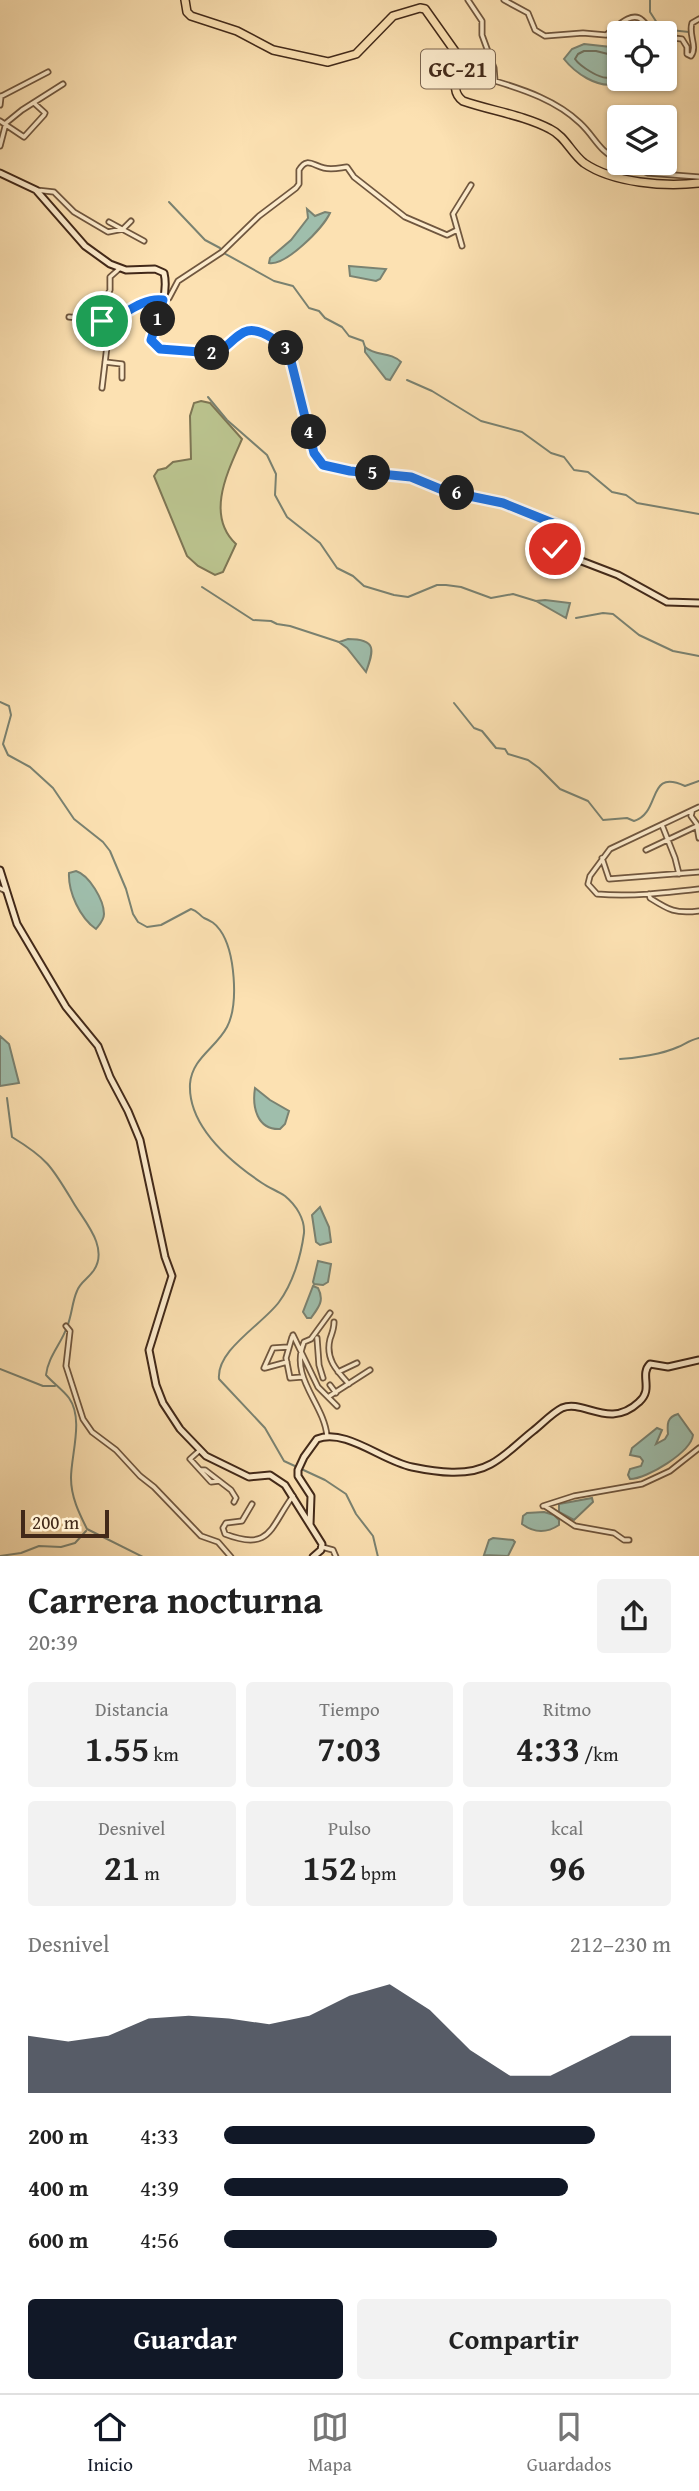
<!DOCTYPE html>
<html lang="es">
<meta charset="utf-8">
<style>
body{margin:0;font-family:"Gentium Book Plus",serif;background:#f2f2f2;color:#222;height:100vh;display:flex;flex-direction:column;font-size:26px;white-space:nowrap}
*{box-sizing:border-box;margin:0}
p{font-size:23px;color:#767676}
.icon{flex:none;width:38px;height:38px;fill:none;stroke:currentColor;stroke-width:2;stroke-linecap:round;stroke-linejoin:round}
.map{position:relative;height:1556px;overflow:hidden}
.sheet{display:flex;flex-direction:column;background:#fff;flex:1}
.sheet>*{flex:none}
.tools{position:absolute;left:607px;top:21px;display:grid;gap:14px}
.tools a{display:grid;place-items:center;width:70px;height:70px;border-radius:7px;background:#fff;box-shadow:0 2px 5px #0004;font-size:35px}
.scale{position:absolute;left:21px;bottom:18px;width:88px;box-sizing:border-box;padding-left:7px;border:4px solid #422919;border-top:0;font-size:19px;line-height:24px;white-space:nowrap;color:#422919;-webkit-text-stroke:5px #fdeccd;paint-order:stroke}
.pin{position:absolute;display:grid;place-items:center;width:60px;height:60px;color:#fff;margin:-30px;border:4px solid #fff;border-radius:50%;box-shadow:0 2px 7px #0007}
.km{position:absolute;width:35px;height:35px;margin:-18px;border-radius:50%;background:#222;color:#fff;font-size:19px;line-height:35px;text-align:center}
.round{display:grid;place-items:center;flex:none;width:74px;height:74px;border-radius:7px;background:#f2f2f2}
.headline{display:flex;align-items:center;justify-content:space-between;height:119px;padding:0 28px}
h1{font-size:38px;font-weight:800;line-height:52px}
.figures{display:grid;grid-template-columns:repeat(3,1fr);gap:10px;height:119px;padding:7px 28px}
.figures div{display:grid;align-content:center;border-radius:7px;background:#f2f2f2;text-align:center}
.figures b{font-size:35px;font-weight:800}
.figures small{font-size:19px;font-weight:400}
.figures p{font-size:19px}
.chart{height:196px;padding:14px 28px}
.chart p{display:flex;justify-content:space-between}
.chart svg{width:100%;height:126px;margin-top:7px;fill:#111827;opacity:.7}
.button{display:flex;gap:14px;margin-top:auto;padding:14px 28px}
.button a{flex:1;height:80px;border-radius:7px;background:#111827;color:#fff;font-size:28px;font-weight:800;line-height:80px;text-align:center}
.button a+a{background:#f2f2f2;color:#222}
ul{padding:0 28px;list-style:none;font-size:23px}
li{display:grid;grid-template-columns:112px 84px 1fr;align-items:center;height:52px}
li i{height:18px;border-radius:9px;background:#111827}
.menu{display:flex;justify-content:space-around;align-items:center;height:98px;border-top:2px solid #e0e0e0;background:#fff;font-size:19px;color:#767676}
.menu a{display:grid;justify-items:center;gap:4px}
.menu .on{color:#111827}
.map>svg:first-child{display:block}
.green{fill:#bbc48f;stroke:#7e7654;stroke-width:2}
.water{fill:#9fbeac;stroke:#7a8271;stroke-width:2}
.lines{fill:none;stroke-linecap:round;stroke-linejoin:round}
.shore{stroke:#707462;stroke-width:2}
.stream{stroke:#7a8271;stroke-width:2}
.street-casing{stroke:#70573f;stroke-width:7}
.secondary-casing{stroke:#422919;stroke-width:9}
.primary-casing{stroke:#422919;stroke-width:10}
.street{stroke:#fdeccd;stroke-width:3.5}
.secondary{stroke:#fdeccd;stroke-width:5}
.primary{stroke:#fce1b2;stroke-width:7}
.route-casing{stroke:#fff;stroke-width:14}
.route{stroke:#1a73e8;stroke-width:9}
.labels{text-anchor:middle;stroke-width:5;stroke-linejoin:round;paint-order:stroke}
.shield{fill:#fdeccd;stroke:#7a644f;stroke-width:2}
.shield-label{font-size:23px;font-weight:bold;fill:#422919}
</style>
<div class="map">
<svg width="699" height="1557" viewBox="0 0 699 1557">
<rect width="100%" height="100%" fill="#fce1b2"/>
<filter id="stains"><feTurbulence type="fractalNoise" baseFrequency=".00286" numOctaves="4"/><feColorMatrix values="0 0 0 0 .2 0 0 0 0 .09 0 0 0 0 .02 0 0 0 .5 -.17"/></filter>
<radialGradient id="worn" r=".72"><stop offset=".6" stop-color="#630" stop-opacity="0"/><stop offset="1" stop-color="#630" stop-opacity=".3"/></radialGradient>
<path class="green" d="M201 401 210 403 242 439C228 471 205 515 236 544L223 572 215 575 198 566 187 556 154 476 158 470 166 468 173 462 191 459 190 416 194 403Z"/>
<path class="water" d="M584 44 611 47 619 52V76L615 84C597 88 575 73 564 59L572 49Z
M307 209 315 216 325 212 330 213C323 228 286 266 269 263L270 258 291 240 308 218Z
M349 266 386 269 380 279 376 281 350 276Z
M365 347C376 357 390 351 401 362L390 380 386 379 365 352Z
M545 600 570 603 566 618 536 601Z
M348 639C377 639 374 650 366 672L347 648 339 642Z
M76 871C89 875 104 900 104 914 104 920 100 924 96 929 80 918 68 892 69 873Z
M0 1036 9 1044 19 1083 0 1086Z
M255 1088 270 1100 289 1111 285 1124 280 1129C257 1130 252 1107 255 1088Z
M320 1207 329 1227 331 1242 320 1245 316 1242 312 1215Z
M318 1261 331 1264 328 1282 323 1285 314 1284 313 1282Z
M313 1286 318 1288C325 1301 318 1308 311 1318H307L303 1312Z
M678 1414 693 1435C691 1452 647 1479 630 1479L628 1475 630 1469 641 1466 643 1461 640 1457 630 1455 632 1448 657 1428 662 1430 656 1444 665 1439 668 1434C667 1424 667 1417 678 1414Z
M592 1498 593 1502 574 1520 559 1512V1504Z
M544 1512 554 1515 559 1520V1525C547 1533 534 1533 522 1524L523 1516 527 1513Z
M493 1538 513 1540 515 1542 508 1556 484 1555 489 1540Z"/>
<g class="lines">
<path class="shore" d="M620 57 596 51H584L578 54 575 59C579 65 601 81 610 77 613 76 616 73 620 72"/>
<path class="stream" d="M650 0V12L661 29 689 32
M169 202 205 240 220 248 222 252 274 281 293 286 309 308 319 311 325 318 342 327 349 336 363 341 365 347
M407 380 432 391 481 421 522 432 551 453 564 457 574 470 588 472 612 492 626 495 637 503 699 514
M208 397 227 420 267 455 276 474 275 495 287 517 320 543 337 568 353 576 364 586 394 595 408 597 437 585H446L461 587 491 598 513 594 536 601
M202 587 253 620 271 621 277 624 290 626 339 642
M576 618 603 613 613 614 639 635 673 651 699 656
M0 702 9 706 11 715 3 744 8 755 30 767 53 788 74 819 103 842 110 851 126 889 133 914 138 922 147 927 161 925 191 909C198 911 198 914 204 918 211 921 215 923 220 930 235 951 239 1004 227 1027 216 1048 192 1058 190 1084 188 1127 231 1162 262 1183 269 1188 278 1191 285 1196 296 1205 305 1219 304 1233 301 1256 293 1283 279 1302 263 1324 216 1350 219 1379L265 1428 284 1461 325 1480 346 1494 356 1514 373 1536 378 1557
M454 703 474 728 482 731 496 748 505 749 508 754 528 760 539 768 560 789 588 801 603 820 627 818 634 821C662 812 646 768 685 786L699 781
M620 1059C636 1058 663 1054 678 1047 685 1044 690 1040 699 1038
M7 1098 12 1137C48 1159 52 1167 73 1202 84 1221 109 1247 94 1270 89 1278 80 1282 77 1291 72 1302 72 1315 67 1327 61 1344 48 1357 46 1375 53 1383 63 1390 69 1398 84 1419 71 1455 71 1478 71 1497 79 1513 87 1529L143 1557
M0 1369 43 1386H55
M0 1556 21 1553 39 1546 61 1547 75 1543 86 1531"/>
<g class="street-casing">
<path id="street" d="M468 0 482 21V35L494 68 495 81C525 90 557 101 580 123 596 138 598 151 620 161
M504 0 528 13 535 30 545 36 583 33 606 35C615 29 631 10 642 20 648 25 649 30 655 33
M665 37 682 39 687 47V54L691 56C698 46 688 35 692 23L699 19
M0 97 48 72
M0 105 1 96
M0 121 24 137 44 115 45 113 34 103
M6 123 22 110 63 84
M0 146 6 123
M624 163 648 173 699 177
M36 190 54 192 74 212 108 232 123 229 131 221
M109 222 144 241
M462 246 453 214 471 185
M69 317 80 318 106 332
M107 323 142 303 169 298 178 281 222 252 259 216 296 188 299 184V170C307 157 312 165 324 168 332 170 339 168 347 167L354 177 405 217 447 235 457 230
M107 323 98 318 97 315 110 290V277L119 269
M105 362 122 364V378
M102 388 107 346V323
M699 807 610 849 590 876 588 884 597 894C631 897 665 893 699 889
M692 812 691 816 699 827
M662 825 675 858 679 874
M697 827 699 838
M646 850 697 826
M602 858 609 879 699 872
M0 888 6 891
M649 894 650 898C669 910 675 914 699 911
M334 1322C334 1329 332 1333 330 1339 325 1359 337 1371 349 1384
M66 1326 70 1331 66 1366 83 1419 92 1432 116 1450 140 1476 154 1487 201 1536 218 1542 231 1557
M293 1335 318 1387 337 1406
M292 1337 286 1358 290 1378 302 1377
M317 1338 319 1365 323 1378
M264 1368 273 1348 288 1347
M265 1368 287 1362
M338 1372 357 1363
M330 1385 336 1393
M328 1397 370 1370
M327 1436C324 1403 289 1378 304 1342L311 1339 330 1313
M200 1450 190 1459 211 1482 219 1481
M201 1470H205L231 1490 236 1498 234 1502
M252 1504 242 1521 226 1523 223 1528 225 1534C271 1552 270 1527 293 1496
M543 1506 574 1496 642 1484 670 1471 699 1448
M545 1506 575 1526 614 1533 624 1540H629
M322 1547 333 1550 336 1557"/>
</g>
<g class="secondary-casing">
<path id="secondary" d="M0 173 36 190 85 246 110 264 126 270 155 269 164 273C169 294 158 317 151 336L156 347 167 351 213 353 219 352 242 333 251 330 265 334 286 348 293 366 299 396 314 453 322 465 350 471 411 477 445 491 503 503 570 530 574 536C569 542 560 540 555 545L558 552 618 575 667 602 699 603
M0 870 17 924 66 1007 98 1046 110 1077 128 1111 140 1140 165 1257 172 1276 149 1350 156 1385 163 1403 180 1429 206 1456 249 1477 270 1475 285 1485 322 1544 321 1550 313 1557
M310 1525 311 1496 298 1476V1470L304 1457 317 1439C346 1428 382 1461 412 1467 436 1472 468 1477 491 1464 506 1456 519 1442 533 1431 542 1424 552 1413 562 1408 584 1399 609 1430 639 1402 654 1389 639 1375 650 1364L668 1367 699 1360"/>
</g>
<g class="primary-casing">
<path id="primary" d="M185 0 187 12 191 16 237 31 273 50 328 62 356 54 393 16 420 8 425 9 459 57C462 73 447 89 463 101 492 111 523 115 550 129 565 136 571 153 584 163 613 183 665 187 699 183"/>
</g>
<use href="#street" class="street"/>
<use href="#secondary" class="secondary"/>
<use href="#primary" class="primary"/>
</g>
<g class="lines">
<g class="route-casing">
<path id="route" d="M102 321 107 323C124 315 143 297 163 300L151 340 160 349 213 353 219 352C240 336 245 321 272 338 279 343 285 346 289 353L314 453 323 465 350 471 411 477 445 491 503 503 570 530 574 536 572 538 557 543 555 549"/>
</g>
<use href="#route" class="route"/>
</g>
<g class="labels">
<rect class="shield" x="421" y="49.5" width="74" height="39" rx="5"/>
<g class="shield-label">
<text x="458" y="77">GC-21</text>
</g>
</g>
<rect width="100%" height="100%" filter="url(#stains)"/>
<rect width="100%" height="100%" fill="url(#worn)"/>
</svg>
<div class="tools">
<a><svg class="icon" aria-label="locate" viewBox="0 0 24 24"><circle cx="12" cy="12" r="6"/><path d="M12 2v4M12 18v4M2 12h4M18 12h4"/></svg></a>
<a><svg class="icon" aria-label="layers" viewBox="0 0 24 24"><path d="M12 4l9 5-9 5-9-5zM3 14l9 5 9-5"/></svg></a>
</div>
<div class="scale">200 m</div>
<div class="pin" style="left:102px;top:321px;background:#1e9e55"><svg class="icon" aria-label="arrive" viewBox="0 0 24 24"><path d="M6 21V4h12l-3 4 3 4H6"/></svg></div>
<div class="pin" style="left:555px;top:549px;background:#d93025"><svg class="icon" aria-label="check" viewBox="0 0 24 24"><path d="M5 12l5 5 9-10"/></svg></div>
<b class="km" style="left:158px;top:319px">1</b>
<b class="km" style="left:212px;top:353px">2</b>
<b class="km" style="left:286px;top:348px">3</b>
<b class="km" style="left:309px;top:432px">4</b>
<b class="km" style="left:373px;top:473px">5</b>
<b class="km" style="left:457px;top:493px">6</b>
</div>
<section class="sheet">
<div class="headline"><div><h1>Carrera nocturna</h1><p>20:39</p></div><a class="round"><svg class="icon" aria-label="share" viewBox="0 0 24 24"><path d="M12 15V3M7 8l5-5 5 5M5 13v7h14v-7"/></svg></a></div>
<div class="figures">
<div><p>Distancia</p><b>1.55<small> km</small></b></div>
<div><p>Tiempo</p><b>7:03</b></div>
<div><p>Ritmo</p><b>4:33<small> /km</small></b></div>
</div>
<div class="figures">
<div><p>Desnivel</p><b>21<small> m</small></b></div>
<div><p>Pulso</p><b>152<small> bpm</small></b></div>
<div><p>kcal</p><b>96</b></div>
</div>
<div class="chart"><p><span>Desnivel</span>212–230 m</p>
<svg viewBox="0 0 160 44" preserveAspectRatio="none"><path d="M0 44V24L10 26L20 24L30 18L40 17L50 18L60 20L70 17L80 10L90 6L100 15L110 29L120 38L130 38L140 31L150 24L160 24V44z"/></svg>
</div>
<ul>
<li><b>200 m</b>4:33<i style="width:83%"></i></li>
<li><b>400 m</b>4:39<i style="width:77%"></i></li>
<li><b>600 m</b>4:56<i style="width:61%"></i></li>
</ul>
<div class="button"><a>Guardar</a><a>Compartir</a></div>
</section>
<nav class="menu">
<a class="on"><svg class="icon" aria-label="home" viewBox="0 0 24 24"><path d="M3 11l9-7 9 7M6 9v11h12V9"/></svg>Inicio</a>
<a><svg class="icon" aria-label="map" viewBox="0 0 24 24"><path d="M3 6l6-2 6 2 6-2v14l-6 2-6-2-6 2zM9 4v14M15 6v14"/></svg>Mapa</a>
<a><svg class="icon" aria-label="saved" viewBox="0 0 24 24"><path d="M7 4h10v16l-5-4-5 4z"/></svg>Guardados</a>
</nav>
